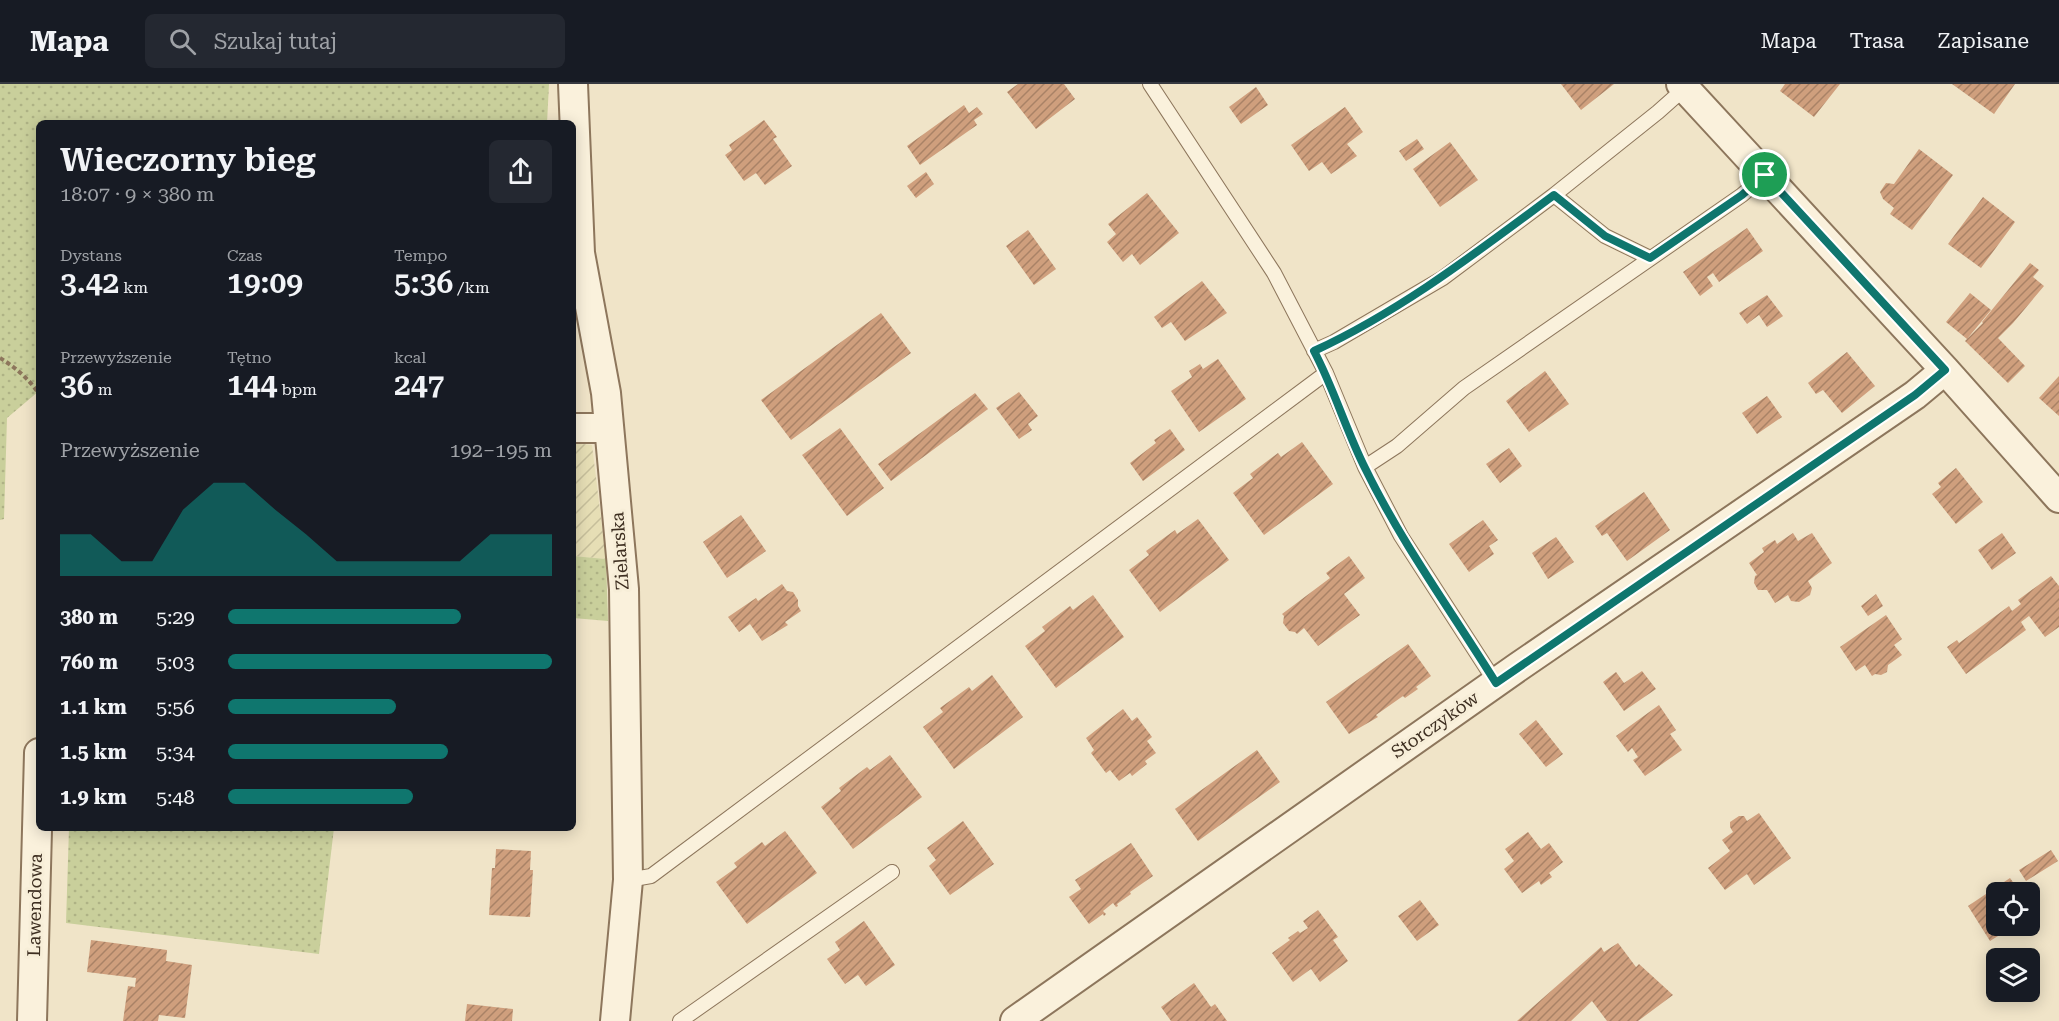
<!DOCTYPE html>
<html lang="pl">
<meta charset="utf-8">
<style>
body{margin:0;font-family:"Roboto Serif",serif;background:#242831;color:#f1f3f6;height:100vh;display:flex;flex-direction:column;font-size:22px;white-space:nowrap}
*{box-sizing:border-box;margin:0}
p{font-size:20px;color:#9ea1a6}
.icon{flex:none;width:33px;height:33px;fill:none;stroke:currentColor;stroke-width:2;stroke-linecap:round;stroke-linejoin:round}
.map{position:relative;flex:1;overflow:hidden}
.panel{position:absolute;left:36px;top:36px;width:540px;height:711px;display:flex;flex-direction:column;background:#171b24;border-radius:9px;box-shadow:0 3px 15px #0003}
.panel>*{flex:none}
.fabs{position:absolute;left:1986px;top:798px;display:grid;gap:12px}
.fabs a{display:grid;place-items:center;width:54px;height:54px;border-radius:9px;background:#171b24;box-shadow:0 3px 15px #0003;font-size:30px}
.pin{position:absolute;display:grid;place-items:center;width:51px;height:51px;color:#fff;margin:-26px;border:3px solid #fff;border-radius:50%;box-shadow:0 2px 6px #0007}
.round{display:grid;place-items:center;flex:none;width:63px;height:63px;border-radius:9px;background:#242831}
.headline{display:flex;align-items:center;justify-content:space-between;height:102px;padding:0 24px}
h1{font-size:33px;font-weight:600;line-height:45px}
.stats{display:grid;grid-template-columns:repeat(3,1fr);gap:9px;height:102px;padding:6px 24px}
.stats div{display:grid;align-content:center}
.stats b{font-size:30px;font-weight:600}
.stats small{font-size:16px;font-weight:400}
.stats p{font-size:16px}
.chart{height:168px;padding:12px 24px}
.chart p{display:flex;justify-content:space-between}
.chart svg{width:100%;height:108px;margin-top:6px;fill:#0f766e;opacity:.7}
ul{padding:0 24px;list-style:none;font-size:20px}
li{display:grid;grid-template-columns:96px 72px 1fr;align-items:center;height:45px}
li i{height:15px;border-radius:8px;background:#0f766e}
header{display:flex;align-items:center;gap:36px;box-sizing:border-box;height:84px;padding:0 30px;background:#171b24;border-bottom:2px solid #363941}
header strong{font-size:28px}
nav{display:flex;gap:33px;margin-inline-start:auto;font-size:21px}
.search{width:420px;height:54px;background:#242831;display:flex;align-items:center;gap:15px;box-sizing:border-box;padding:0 21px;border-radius:9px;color:#9ea1a6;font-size:22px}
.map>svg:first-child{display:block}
.farmland{fill:url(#farmland-furrows)}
.grass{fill:url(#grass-dots)}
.building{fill:url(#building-hatch)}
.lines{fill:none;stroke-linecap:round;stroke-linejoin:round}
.service-casing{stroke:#8d765c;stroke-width:16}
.minor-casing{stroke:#8d765c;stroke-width:32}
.path{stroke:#8d765c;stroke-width:4;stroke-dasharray:4.5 3;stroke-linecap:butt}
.service{stroke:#faf1dc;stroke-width:14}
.minor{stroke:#faf1dc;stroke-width:28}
.route-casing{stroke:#fff;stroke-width:12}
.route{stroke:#0f766e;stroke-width:8}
.labels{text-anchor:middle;stroke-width:6;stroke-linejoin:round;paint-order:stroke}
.street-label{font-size:18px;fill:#3d2e20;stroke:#f7eed8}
</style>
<header>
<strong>Mapa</strong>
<div class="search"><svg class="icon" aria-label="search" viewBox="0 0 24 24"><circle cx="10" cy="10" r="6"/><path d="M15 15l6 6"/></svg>Szukaj tutaj</div>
<nav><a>Mapa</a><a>Trasa</a><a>Zapisane</a></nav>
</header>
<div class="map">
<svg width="2059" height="937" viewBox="0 0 2059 937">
<defs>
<pattern id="farmland-furrows" width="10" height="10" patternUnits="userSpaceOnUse" patternTransform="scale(1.5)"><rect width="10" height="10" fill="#e6deb5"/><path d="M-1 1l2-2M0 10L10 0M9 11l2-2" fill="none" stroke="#c6bf9b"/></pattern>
<pattern id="grass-dots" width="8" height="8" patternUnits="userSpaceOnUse" patternTransform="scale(1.5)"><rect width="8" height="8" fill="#c9cf9b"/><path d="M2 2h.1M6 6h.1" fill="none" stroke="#aeb285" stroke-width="1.8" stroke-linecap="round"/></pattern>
<pattern id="building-hatch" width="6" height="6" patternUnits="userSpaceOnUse" patternTransform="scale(1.5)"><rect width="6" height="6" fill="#cf9f7d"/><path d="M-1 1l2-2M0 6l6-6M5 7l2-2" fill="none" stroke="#a98266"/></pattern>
</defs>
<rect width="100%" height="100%" fill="#f0e4c8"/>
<path class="farmland" d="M573 359 592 361 606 475 573 472Z"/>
<path class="grass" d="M0 0H549L547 39H39V307L7 334 4 435 0 436Z
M573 472 606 475 608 537 573 534Z
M69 744H334L319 870 66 839Z"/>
<path class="building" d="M1018 0H1064L1075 15 1036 45 1007 8Z
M1561 0H1614L1581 26Z
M1785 0H1840L1814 33 1780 7Z
M1952 0H2015L1994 30Z
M1256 3 1268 21 1241 40 1229 23Z
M964 21 969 29 977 23 983 30 974 36 977 41 920 81 907 62Z
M1345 23 1363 48 1347 60 1357 72 1331 90 1322 78 1309 87 1291 61Z
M764 36 777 53 773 55 792 82 765 101 756 89 744 97 725 71 732 66 729 61Z
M1417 55 1424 65 1406 77 1399 67Z
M1450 58 1478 96 1440 123 1413 85Z
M1919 65 1953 91 1912 146 1890 130 1894 124 1883 115 1880 108 1886 99 1894 100Z
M926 88 934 100 916 114 907 102Z
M1147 109 1179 149 1140 181 1132 170 1123 178 1107 158 1116 150 1108 140Z
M1983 113 2015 138 1981 184 1948 160Z
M1747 144 1763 167 1719 198 1713 189 1707 193 1713 202 1700 212 1683 188Z
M1028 146 1056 185 1034 201 1006 162Z
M2030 179 2039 186 2033 193 2044 202 2013 239 1998 254 2025 282 2008 299 1965 257 1983 239 1982 238Z
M1202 197 1227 229 1185 257 1171 238 1162 244 1154 233Z
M1970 209 1991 226 1967 255 1946 238Z
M1767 211 1783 232 1767 243 1759 231 1747 240 1739 229Z
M881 229 911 269 791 356 761 316Z
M1847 268 1875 302 1842 329 1823 306 1816 310 1808 299Z
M1218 275 1246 315 1199 348 1171 307 1192 293 1189 287 1200 280 1203 285Z
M1545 287 1569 320 1529 348 1506 317Z
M2059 292V332L2039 314Z
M1019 308 1038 332 1028 340 1032 346 1019 355 996 324Z
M975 309 988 325 891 397 878 380Z
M1767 312 1782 333 1757 350 1742 329Z
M840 344 884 404 847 432 802 371Z
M1170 345 1185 366 1143 397 1130 379 1156 359 1154 356Z
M1302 358 1333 400 1264 451 1233 409 1253 394 1250 390 1278 369 1281 373Z
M1509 364 1522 382 1500 399 1486 380Z
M1956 384 1983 418 1956 440 1932 410 1941 403 1938 399Z
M1644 408 1670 446 1627 477 1607 449 1602 452 1595 442Z
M741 431 766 467 727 494 703 458Z
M1198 435 1229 476 1160 528 1129 486 1149 471 1146 467 1175 446 1177 450Z
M1483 436 1498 456 1489 462 1494 470 1469 488 1449 460Z
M1793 449 1798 457 1812 449 1832 479 1808 497 1812 504 1810 511 1799 518 1791 517 1788 511 1775 519 1767 506H1758L1754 499 1755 492 1757 491 1749 479 1764 468 1762 464 1775 456 1777 460Z
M2002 449 2016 469 1992 486 1978 466Z
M1556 453 1574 478 1548 495 1532 469Z
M1349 472 1365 494 1344 510 1360 531 1318 562 1304 544 1297 550 1295 548 1289 547 1283 539 1284 532 1282 530 1330 494 1326 489Z
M2051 492 2059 502V543L2045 553 2029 532 2021 538 2026 546 1966 590 1947 563 1957 556 1959 559 2009 522 2012 527 2021 520 2018 516Z
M782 500 787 507 793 508 798 516V522L801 527 785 538 788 541 762 557 750 540 739 548 728 533 756 514 758 517Z
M1876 510 1883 522 1868 532 1861 522Z
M1093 511 1124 553 1056 604 1025 562 1045 547 1042 543 1070 522 1073 526Z
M1886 531 1902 555 1894 561 1902 571 1888 581 1887 588 1881 591 1875 590 1872 592 1865 581 1856 587 1840 563Z
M1408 560 1431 592 1416 603 1418 605 1405 614 1403 612 1376 631 1378 633 1349 650 1326 618Z
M1642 587 1656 605 1624 627 1603 598 1616 588 1624 599Z
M992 591 1023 633 954 685 923 643 943 628 940 624 969 603 972 607Z
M1659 621 1676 646 1670 650 1682 666 1645 692 1633 676 1638 673 1632 664 1628 668 1616 652Z
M1123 625 1132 637 1137 633 1152 653 1147 657 1156 669 1145 677 1147 680 1132 692 1130 689 1119 697 1110 686 1106 689 1091 669 1094 666 1086 654Z
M1536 636 1563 670 1546 683 1519 650Z
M1257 666 1280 698 1198 757 1175 725Z
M890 671 922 713 853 765 821 723 841 707 839 704 867 683 870 686Z
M1759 729 1791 774 1754 801 1747 790 1725 806 1708 784 1730 767 1722 756 1733 748 1730 743V738L1739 732H1744L1747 737Z
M963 737 994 780 950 811 929 782 936 776 927 764Z
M785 747 817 789 747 840 716 798 737 783 734 779 762 758 765 762Z
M1528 748 1541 765 1549 759 1563 778 1549 789 1552 793 1541 801 1539 797 1522 809 1504 785 1514 777 1505 765Z
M1131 759 1153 792 1130 808 1131 810 1117 820 1118 822 1116 823 1113 819 1103 827 1106 830 1104 832 1103 830 1089 840 1069 813 1081 805 1075 796Z
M496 765 531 767 530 786H533L530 833 489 831 492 784H495Z
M2051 766 2058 777 2026 797 2019 786Z
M2010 794 2020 808H1996V842H2014L1990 857 1968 822Z
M1420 816 1439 841 1417 857 1398 832Z
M1318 826 1338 853 1333 856 1348 877 1320 898 1311 885 1293 898 1272 869 1290 856 1288 854 1298 847 1300 849 1308 844 1303 837Z
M864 837 895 881 866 902 858 891 845 900 827 875 840 866 835 858Z
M91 856 167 866 166 877 192 881 185 934 159 931 158 937H123L128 902 135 903 136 894 87 888Z
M1618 859 1636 883 1639 880 1673 911 1638 937H1607L1592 917 1571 937H1517L1601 863 1604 868Z
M1194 899 1211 923 1215 920 1227 937H1171L1161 923Z
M467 920 513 925 512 937H465Z"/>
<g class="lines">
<g class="service-casing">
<path id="service" d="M1150 0 1274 189 1326 289 1365 383 1401 452 1496 599
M1554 111 1605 152 1650 174
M1314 267 1334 258 1443 194 1554 111 1658 28 1685 4
M1365 383 1397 362 1464 304 1742 111 1765 91
M628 796 651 792 1326 289
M680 937 892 788"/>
</g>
<g class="minor-casing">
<path id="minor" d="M573 0 580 169 606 309 624 505 628 796 615 937
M1681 0 1945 286 2059 414
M573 344H608
M32 937 39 669
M1015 937 1518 583 1915 311 1945 286"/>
</g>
<path class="path" d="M0 274C15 283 30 296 39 310"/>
<use href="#service" class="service"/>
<use href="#minor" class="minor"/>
</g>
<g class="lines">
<g class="route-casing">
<path id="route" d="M1765 91 1945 286 1915 311 1496 599C1452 528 1402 460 1365 384 1346 346 1334 305 1314 267 1401 227 1477 168 1554 111L1605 152 1650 174 1742 111Z"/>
</g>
<use href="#route" class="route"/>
</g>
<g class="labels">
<g class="street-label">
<text transform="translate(620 467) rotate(-94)" y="6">Zielarska</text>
<text transform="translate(1435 641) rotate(-35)" y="6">Storczyków</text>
<text transform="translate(35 821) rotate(-89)" y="6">Lawendowa</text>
</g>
</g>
</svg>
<div class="fabs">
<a><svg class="icon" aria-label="locate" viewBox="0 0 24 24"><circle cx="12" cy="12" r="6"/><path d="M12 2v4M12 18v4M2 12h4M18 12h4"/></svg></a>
<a><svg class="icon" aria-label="layers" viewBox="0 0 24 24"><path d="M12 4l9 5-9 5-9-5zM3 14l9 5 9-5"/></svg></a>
</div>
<div class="pin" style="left:1765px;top:91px;background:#1e9e55"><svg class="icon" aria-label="arrive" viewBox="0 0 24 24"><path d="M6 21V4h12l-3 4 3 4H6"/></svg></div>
<section class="panel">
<div class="headline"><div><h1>Wieczorny bieg</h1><p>18:07 · 9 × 380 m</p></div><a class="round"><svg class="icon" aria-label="share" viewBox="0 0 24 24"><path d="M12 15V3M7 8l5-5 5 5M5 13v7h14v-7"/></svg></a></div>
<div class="stats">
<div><p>Dystans</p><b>3.42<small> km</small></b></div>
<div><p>Czas</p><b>19:09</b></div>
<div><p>Tempo</p><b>5:36<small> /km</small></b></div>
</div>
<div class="stats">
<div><p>Przewyższenie</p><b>36<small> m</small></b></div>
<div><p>Tętno</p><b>144<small> bpm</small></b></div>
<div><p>kcal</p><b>247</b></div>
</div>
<div class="chart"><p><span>Przewyższenie</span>192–195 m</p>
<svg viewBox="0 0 160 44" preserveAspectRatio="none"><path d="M0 44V27L10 27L20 38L30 38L40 17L50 6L60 6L70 17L80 27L90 38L100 38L110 38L120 38L130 38L140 27L150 27L160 27V44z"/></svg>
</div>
<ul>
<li><b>380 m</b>5:29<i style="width:72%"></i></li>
<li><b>760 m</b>5:03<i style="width:100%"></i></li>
<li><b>1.1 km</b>5:56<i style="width:52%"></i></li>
<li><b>1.5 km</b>5:34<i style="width:68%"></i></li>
<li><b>1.9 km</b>5:48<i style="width:57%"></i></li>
</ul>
</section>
</div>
